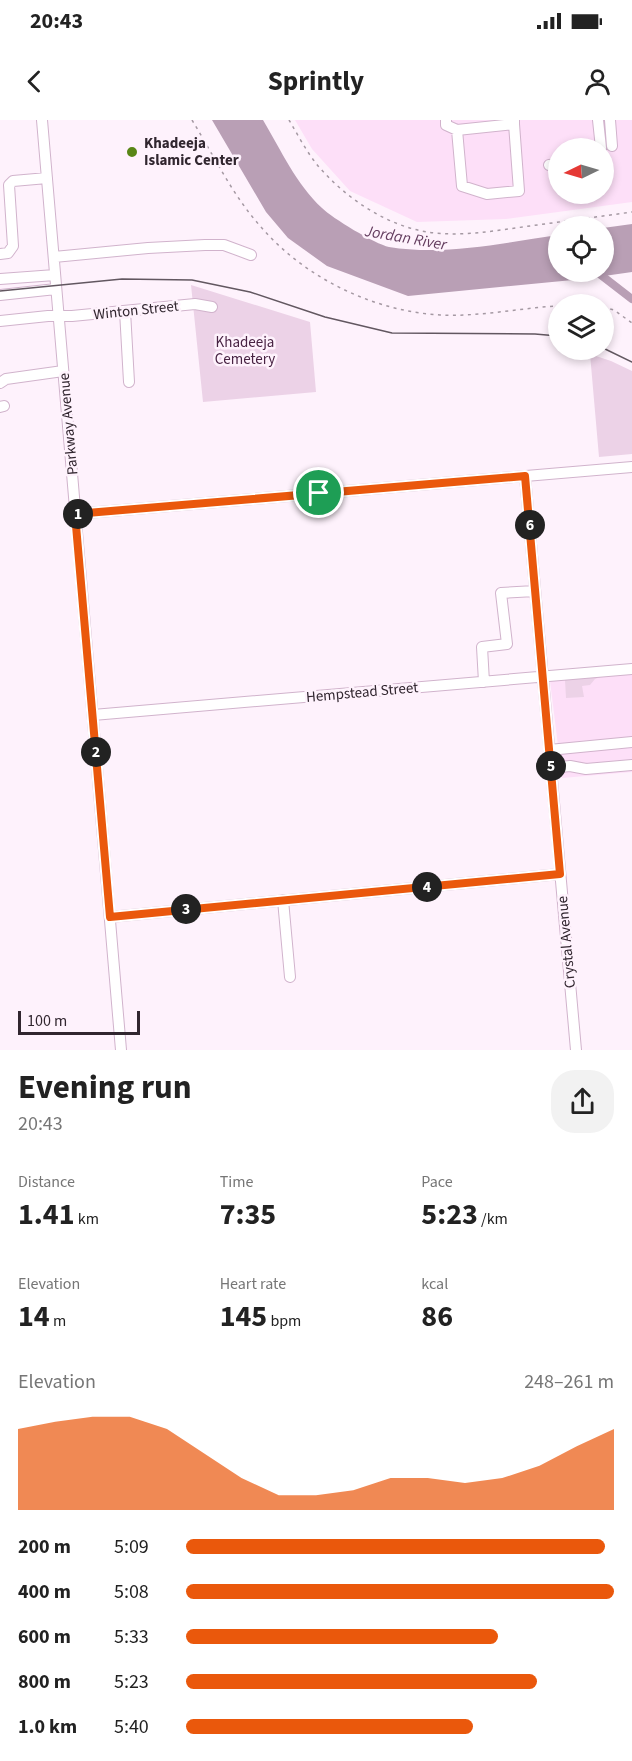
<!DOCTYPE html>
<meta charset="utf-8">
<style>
body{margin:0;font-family:"Source Sans 3",sans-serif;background:#f2f2f2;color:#222;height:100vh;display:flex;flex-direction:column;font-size:22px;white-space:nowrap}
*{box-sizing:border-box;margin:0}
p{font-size:20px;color:#767676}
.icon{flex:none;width:33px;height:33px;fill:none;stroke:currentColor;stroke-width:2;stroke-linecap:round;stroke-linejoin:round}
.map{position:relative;height:930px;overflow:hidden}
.drawer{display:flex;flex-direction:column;background:#fff;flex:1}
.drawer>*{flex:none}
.needle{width:39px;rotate:265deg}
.buttons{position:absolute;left:548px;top:18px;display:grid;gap:12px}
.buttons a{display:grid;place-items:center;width:66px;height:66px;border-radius:50%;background:#fff;box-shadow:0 3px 9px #0003;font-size:30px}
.scale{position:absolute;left:18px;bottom:15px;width:122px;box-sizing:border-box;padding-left:6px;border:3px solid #31262f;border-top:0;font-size:16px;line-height:21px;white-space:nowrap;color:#31262f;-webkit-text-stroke:4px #fef2fc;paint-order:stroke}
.pin{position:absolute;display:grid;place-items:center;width:51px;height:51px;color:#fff;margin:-26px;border:3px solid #fff;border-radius:50%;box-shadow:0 2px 6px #0007}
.km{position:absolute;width:30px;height:30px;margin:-15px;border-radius:50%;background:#222;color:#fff;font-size:16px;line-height:30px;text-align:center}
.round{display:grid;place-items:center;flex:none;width:63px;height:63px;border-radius:24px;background:#f2f2f2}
.head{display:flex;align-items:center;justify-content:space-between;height:102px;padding:0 18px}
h1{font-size:33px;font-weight:700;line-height:45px}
.metrics{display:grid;grid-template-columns:repeat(3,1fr);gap:9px;height:102px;padding:6px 18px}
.metrics div{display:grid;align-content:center}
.metrics b{font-size:30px;font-weight:700}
.metrics small{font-size:16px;font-weight:400}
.metrics p{font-size:16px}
.chart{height:168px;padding:12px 18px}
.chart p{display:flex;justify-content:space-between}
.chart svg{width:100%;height:108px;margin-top:6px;fill:#ea580c;opacity:.7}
ul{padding:0 18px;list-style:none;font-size:20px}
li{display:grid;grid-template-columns:96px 72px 1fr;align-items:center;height:45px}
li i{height:15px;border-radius:8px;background:#ea580c}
.status{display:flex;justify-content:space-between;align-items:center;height:42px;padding:0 30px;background:#fff;direction:ltr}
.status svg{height:16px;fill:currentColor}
header{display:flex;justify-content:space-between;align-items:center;height:78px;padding:0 18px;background:#fff;font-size:27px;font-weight:700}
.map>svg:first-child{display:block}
.built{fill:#fddff8;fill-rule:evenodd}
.green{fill:#ecd2e7}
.water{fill:#b99fb5}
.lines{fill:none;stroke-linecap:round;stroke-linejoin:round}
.canal{stroke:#b99fb5;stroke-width:8}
.minor-casing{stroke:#d1b3cc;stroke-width:12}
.path{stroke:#a599a3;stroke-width:1.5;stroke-dasharray:3 4.5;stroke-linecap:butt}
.minor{stroke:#fff;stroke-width:10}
.tram{stroke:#625760;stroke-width:1.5}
.route-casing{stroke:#fff;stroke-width:12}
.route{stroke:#ea580c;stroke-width:8}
.poi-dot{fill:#598616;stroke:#fef2fc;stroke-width:2}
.labels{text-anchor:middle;stroke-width:5;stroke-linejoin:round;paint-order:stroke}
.poi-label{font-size:15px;font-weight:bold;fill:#31262f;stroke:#fef2fc;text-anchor:start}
.street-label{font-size:15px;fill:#31262f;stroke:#fef2fc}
.park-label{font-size:15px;fill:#482343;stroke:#fef2fc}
.water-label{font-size:16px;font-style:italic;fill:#643d5f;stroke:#fef2fc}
</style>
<div class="status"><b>20:43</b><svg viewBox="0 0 49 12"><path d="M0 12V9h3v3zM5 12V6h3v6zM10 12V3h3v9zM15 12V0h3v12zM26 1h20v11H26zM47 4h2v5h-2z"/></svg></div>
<header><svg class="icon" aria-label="back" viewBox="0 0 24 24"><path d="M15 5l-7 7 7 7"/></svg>Sprintly<svg class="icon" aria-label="person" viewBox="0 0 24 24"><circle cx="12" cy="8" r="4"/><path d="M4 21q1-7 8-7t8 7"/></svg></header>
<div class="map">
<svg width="632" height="930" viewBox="0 0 632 930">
<rect width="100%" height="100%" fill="#fef2fc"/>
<path class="built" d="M295 0H632V82L506 99 417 102 350 71 312 29ZM558 28H603V74H558Z
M632 554V652L562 658 550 561Z"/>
<path class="green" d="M191 165 310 202 316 272 203 282Z
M590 234 611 241 632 251V334L599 337Z
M603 556 595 559 590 565 582 566 584 577 566 578 565 560Z"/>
<path class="water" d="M212 0H263C281 30 296 64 322 88 332 98 375 124 389 127 445 136 502 123 558 115V152H603V108L632 104V152L583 159 408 176 327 146 288 118 266 92Z"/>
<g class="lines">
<path class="canal" d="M597 152 632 179"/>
<g class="minor-casing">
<path id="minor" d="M42 0 121 930
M446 0V5L457 10 514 4V0
M598 0 601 28
M610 0 612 26
M457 10 462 66 487 74 519 71 514 4
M549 45 558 44
M0 134 8 133 13 126 9 65 13 61 47 58
M54 137 148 128 205 125H224L251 135
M0 159 55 155
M0 175 56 169
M125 191 129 262
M0 201 48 196H72L195 184 212 187
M0 263 6 259 63 251
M0 287 4 286
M525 356 576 930
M75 394 632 347
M484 562 482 527 507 524 501 473 535 471
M93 595 632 549
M549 630 632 622
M551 648 570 646 586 649 632 645
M283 780 290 857
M110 797 560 754"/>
</g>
<path class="path" d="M192 0C214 36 233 76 261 107 305 158 373 191 440 195 479 197 519 188 558 186
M289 0C298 15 307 33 319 47 346 78 385 105 427 112 446 115 467 114 486 112L632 92
M578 184H590
M603 187 614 190 632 203"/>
<use href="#minor" class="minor"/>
<path class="tram" d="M0 171 122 159 192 160 250 172 325 197 392 213 535 214 558 216
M603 228 632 242"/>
</g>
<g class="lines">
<g class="route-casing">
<path id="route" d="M525 356 560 754 110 797 75 394Z"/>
</g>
<use href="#route" class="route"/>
</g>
<circle class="poi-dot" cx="132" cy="32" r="6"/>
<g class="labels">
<g class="poi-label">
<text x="144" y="28">Khadeeja<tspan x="144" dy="17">Islamic Center</tspan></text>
</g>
<g class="street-label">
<text transform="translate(136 190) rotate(-6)" y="5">Winton Street</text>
<text transform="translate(68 304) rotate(-95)" y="5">Parkway Avenue</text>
<text transform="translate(362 572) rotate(-5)" y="5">Hempstead Street</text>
<text transform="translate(566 822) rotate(-95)" y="5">Crystal Avenue</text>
</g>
<g class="park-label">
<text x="245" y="227">Khadeeja<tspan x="245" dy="17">Cemetery</tspan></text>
</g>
<g class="water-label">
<text transform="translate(406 117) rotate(10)" y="6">Jordan River</text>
</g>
</g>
</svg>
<div class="buttons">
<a><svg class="needle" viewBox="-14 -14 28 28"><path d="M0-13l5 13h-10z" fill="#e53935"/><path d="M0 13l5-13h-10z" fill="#767676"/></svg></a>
<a><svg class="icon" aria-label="locate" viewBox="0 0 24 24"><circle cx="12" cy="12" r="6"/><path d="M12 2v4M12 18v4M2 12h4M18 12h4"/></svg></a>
<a><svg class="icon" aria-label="layers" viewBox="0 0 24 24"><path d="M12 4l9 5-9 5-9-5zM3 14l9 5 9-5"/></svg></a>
</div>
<div class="scale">100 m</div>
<div class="pin" style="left:319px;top:373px;background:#1e9e55"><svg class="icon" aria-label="arrive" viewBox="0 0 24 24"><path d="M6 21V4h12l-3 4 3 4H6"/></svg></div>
<b class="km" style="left:78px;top:394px">1</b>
<b class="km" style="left:96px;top:632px">2</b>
<b class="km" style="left:186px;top:789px">3</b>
<b class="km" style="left:427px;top:767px">4</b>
<b class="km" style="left:551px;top:646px">5</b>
<b class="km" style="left:530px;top:405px">6</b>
</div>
<section class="drawer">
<div class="head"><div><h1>Evening run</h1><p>20:43</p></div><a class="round"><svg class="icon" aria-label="share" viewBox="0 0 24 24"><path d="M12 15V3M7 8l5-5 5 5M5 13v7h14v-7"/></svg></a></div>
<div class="metrics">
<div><p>Distance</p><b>1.41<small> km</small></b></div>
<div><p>Time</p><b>7:35</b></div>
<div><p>Pace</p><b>5:23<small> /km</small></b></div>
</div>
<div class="metrics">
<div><p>Elevation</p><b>14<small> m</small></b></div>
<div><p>Heart rate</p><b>145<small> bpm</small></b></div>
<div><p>kcal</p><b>86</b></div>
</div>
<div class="chart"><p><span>Elevation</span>248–261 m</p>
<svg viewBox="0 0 160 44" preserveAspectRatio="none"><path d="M0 44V11L10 8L20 6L30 6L40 11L50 21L60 31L70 38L80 38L90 36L100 31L110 31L120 33L130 31L140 26L150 18L160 11V44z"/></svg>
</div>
<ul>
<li><b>200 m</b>5:09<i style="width:98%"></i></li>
<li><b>400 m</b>5:08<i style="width:100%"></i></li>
<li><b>600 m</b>5:33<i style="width:73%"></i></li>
<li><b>800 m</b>5:23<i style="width:82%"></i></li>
<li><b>1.0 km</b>5:40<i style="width:67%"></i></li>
</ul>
</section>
